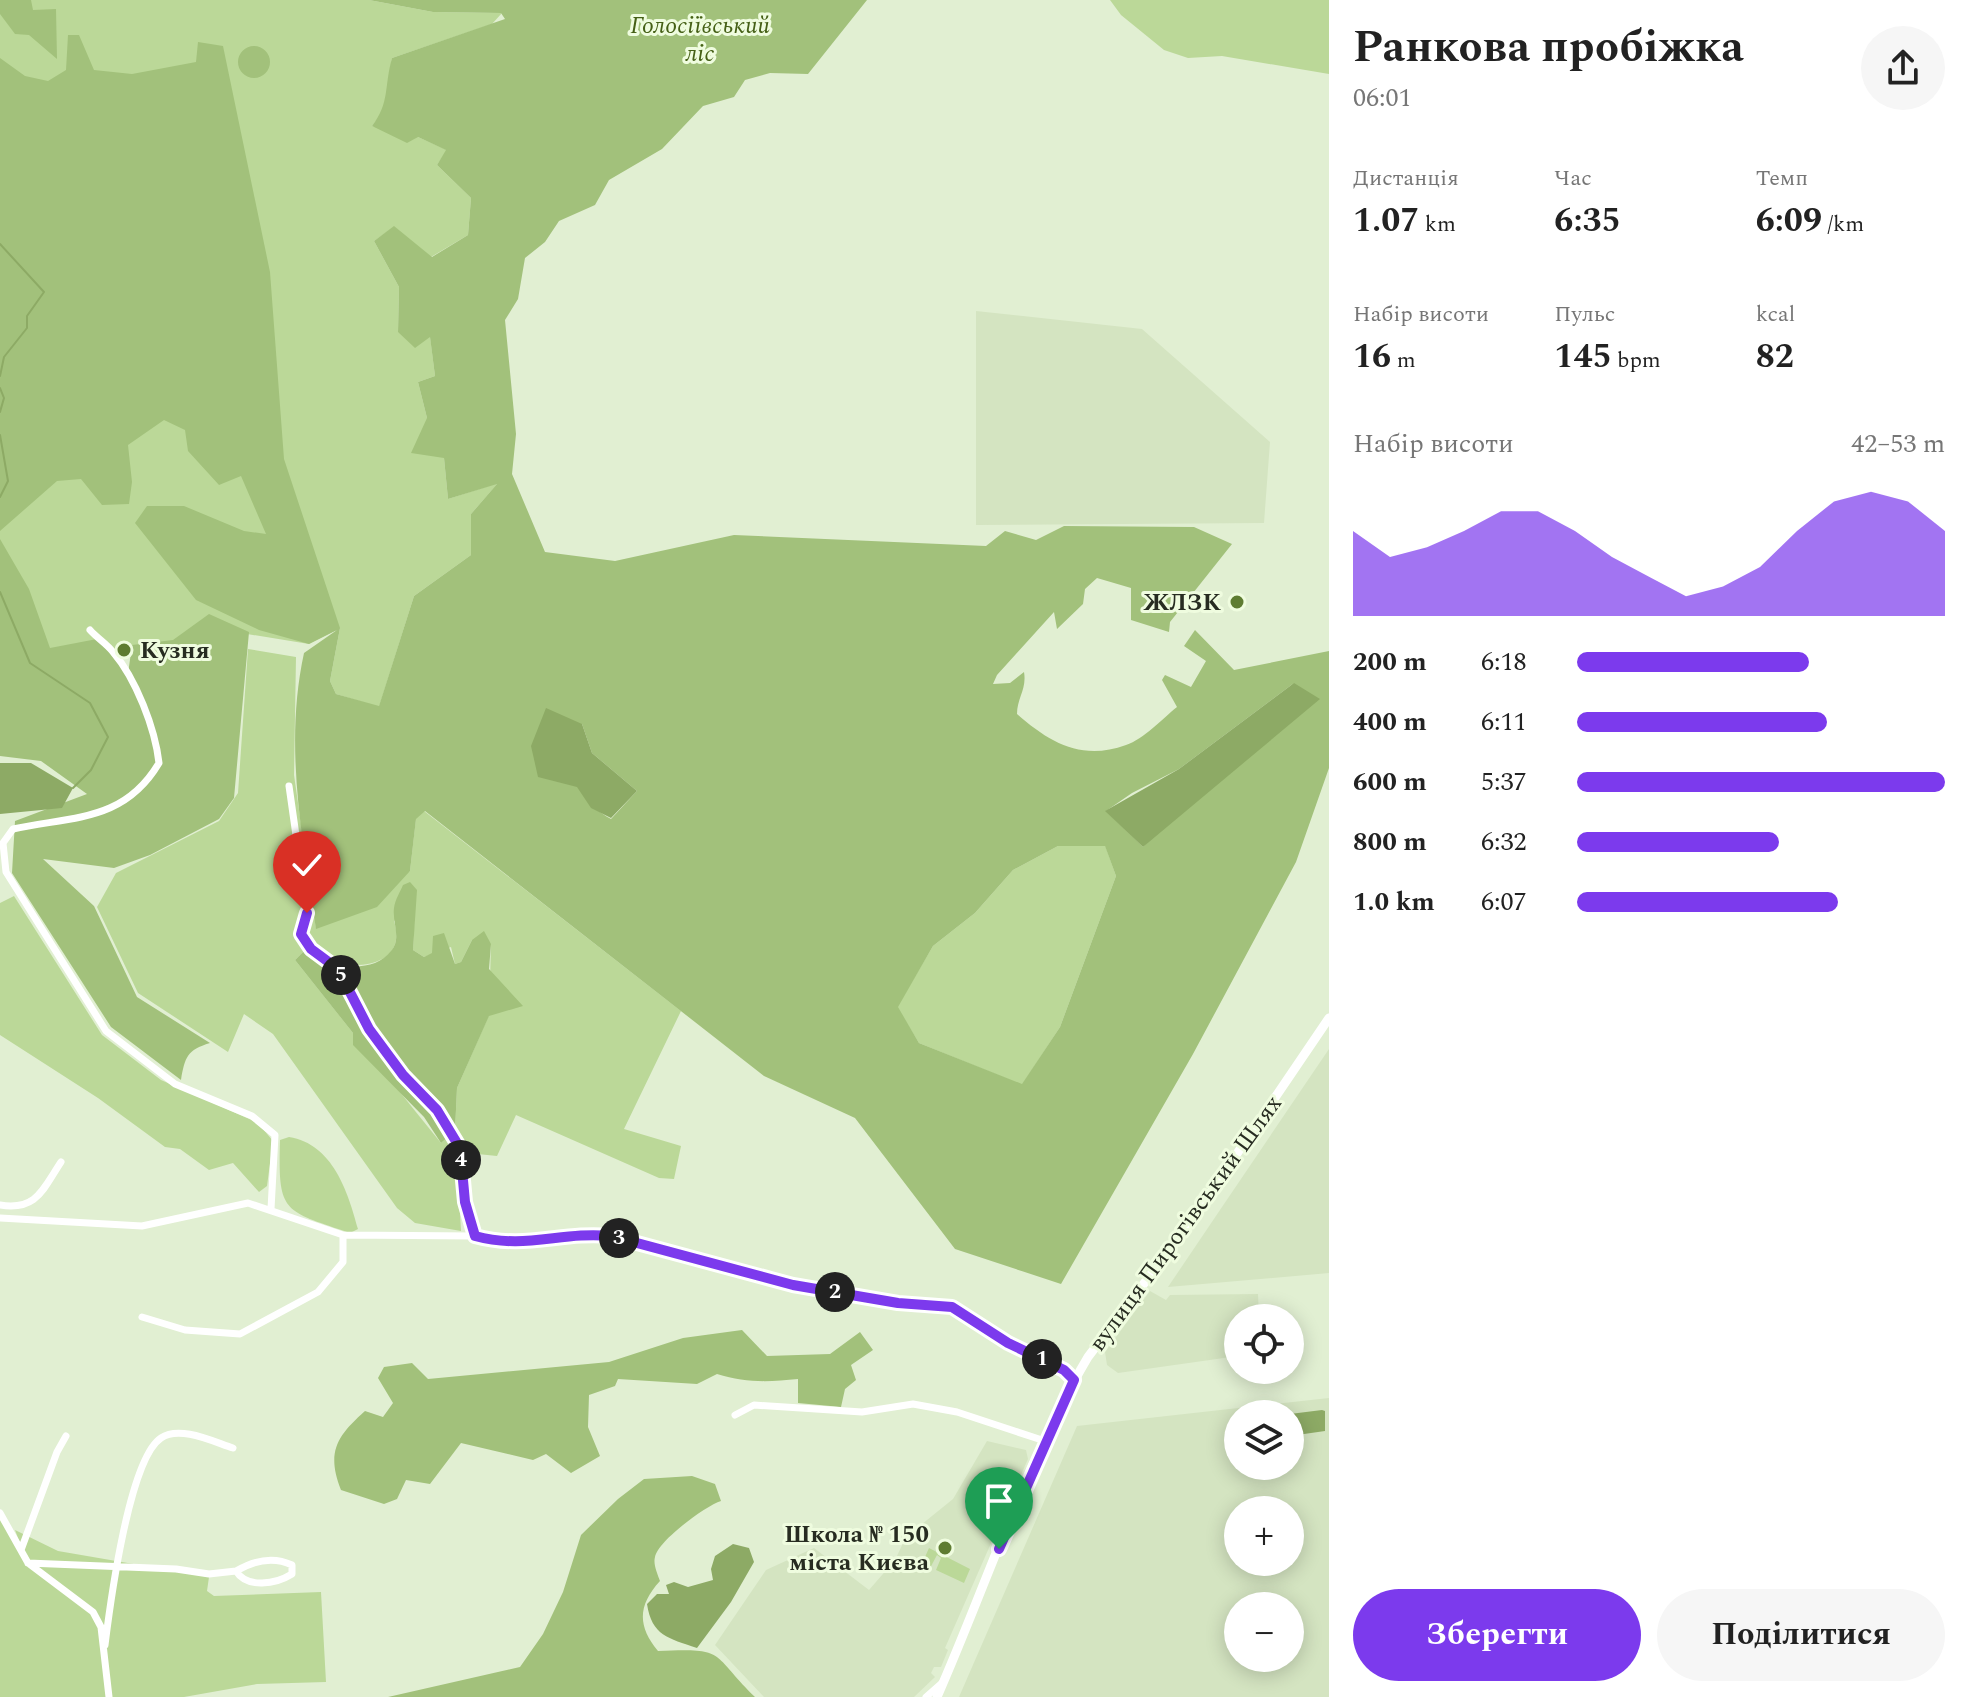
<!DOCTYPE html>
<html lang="uk">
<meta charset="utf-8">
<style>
body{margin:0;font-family:Spectral,serif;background:#f6f6f6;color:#222;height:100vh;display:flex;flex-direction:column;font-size:30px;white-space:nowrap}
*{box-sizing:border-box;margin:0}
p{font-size:26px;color:#767676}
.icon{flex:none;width:44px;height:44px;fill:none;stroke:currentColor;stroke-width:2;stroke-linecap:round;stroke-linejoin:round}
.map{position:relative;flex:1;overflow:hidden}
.details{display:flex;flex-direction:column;background:#fff;width:640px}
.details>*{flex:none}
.tools{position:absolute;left:1224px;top:1304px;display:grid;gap:16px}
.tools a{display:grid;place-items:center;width:80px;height:80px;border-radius:50%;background:#fff;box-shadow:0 4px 20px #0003;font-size:40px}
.pin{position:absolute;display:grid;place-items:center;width:68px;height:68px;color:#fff;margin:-82px -34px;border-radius:50% 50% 50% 0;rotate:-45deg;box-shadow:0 0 8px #0007}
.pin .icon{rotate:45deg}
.km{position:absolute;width:40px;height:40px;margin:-20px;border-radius:50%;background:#222;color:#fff;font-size:22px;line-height:40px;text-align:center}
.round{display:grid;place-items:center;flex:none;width:84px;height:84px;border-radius:42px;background:#f6f6f6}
.summary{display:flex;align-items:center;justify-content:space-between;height:136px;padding:0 24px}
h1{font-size:44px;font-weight:700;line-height:60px}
.figures{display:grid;grid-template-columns:repeat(3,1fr);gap:12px;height:136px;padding:8px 24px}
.figures div{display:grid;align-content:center}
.figures b{font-size:34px;font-weight:700}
.figures small{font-size:22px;font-weight:400}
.figures p{font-size:22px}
.chart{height:224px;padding:16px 24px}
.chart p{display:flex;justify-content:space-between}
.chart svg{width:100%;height:144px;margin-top:8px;fill:#7c3aed;opacity:.7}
.button{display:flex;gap:16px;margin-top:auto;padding:16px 24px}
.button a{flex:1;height:92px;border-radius:48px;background:#7c3aed;color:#fff;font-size:32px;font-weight:700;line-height:92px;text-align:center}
.button a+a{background:#f6f6f6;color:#222}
ul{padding:0 24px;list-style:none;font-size:26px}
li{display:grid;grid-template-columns:128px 96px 1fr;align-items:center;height:60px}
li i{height:20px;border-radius:10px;background:#7c3aed}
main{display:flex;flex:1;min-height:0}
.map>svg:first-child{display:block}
.built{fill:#d4e4c1;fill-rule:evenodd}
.green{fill:#bbd898;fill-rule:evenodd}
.forest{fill:#a2c17b;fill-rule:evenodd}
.water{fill:#8daa65}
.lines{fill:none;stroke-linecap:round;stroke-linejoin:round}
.stream{stroke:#8daa65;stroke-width:2}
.minor{stroke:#fff;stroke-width:7}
.tertiary{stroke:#fff;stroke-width:9}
.route-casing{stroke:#fff;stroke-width:16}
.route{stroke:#7c3aed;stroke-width:10}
.poi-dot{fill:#5e7c31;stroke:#effcdf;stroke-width:3}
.labels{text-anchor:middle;stroke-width:6;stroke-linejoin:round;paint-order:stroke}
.park-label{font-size:24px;font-style:italic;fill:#456016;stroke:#effcdf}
.poi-label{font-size:24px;font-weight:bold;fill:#272c21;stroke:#effcdf;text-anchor:end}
.street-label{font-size:24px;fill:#272c21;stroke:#effcdf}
</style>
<main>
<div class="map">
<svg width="1329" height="1697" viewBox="0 0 1329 1697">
<rect width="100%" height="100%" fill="#e1efd2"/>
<path class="built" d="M976 311 1142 329 1270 442 1264 523 976 525Z
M1329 1049V1273L1168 1287 1222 1207Z
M1150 1291 1166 1300 1170 1295 1258 1294 1259 1318H1238V1356L1118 1373 1107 1365 1105 1352Z
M1329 1398V1697H959L1077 1426ZM1238 1414H1290V1466H1238ZM1238 1510H1290V1562H1238ZM1238 1606H1290V1658H1238Z
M987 1441 1026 1450 1028 1459 945 1648 948 1650 941 1667H934L931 1673 935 1677 914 1697H764L715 1645 766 1570 814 1548 869 1590 895 1560 906 1537 953 1499Z"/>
<path class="green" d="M0 0H369L433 12 502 13 492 24 392 58 384 111 372 126 418 137 447 150 437 165 471 198 468 235 431 257 394 227 374 241 399 287 398 332 430 336 435 376 418 382 427 418 444 458 448 499 498 483 471 514V555L414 596 379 707 336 694 330 681 340 628 309 644 241 633 0 681Z
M1110 0H1329V74L1222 56 1188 58 1164 50 1121 15Z
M248 649 296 657 294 775 316 928 410 871 416 818 424 811 681 1011 624 1129 681 1146 674 1179 659 1178 516 1115 497 1156 468 1153 452 1166 458 1178 461 1231 415 1223 397 1208 273 1034 244 1014 228 1052 138 993 97 907 116 873 219 821 238 793ZM415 906 413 950 424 957 451 947 455 964 461 962 472 940 491 944 489 1015 457 1088 455 1131 441 1143C392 1083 344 1021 295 960L305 950C333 973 411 975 394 921Z
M1105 845 1116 876 1060 1027 1022 1085 919 1043 897 1007 933 946 975 913 1013 870 1058 846Z
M14 896 102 1035 161 1080 258 1123 273 1141 267 1186 259 1192 233 1163 209 1170 180 1149 165 1147 98 1098 0 1035V903Z
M289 1137C333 1144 348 1192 358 1229L350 1233C282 1210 278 1213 280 1140Z
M0 1513 24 1554 15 1530 58 1551 209 1577 207 1591 214 1596 321 1592 326 1682 257 1684 184 1697H0Z
M929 1548 970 1569 964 1583 936 1570 941 1558 937 1555 929 1570 921 1566Z"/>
<path class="forest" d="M0 0H31L33 10 56 9 57 59 29 35 15 34 0 14Z
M369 0H867L808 74 770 73 745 80 734 97 703 106 662 149 609 180 595 205 559 221 545 242 525 258 518 299 505 320 516 434 512 474 545 552 615 561 734 535 986 546 1005 531 1036 540 1064 526 1194 527 1232 544 1170 622 1169 632 1131 620V588L1097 578 1085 589 1083 604 1057 629 1054 612 997 675 993 684 1010 683 1024 672C1027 689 1017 698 1017 714 1050 743 1082 761 1126 745 1144 739 1162 719 1177 707L1162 680 1165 675 1191 687 1206 661 1184 646 1195 630 1234 670 1329 651V768L1296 862 1193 1054 1061 1284 955 1249 855 1118 764 1076 425 811 416 819 410 871 377 907 316 929C302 837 284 745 304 653L337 630 309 644 259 630 196 600 135 523 147 506H184L244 531 266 534 241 476 219 485 188 451 185 430 164 420 128 445 132 482 129 504 102 505 81 479 57 481 0 531V58L25 76 48 81 66 70 68 35H79L94 70 132 74 196 62 198 42 223 46 270 272 284 459 340 628 330 681 336 694 379 706 414 596 471 555V514L497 484 448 499 444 458 411 453 427 418 418 382 435 376 430 337 415 348 398 332 399 287 374 241 394 226 432 257 468 235 471 198 437 165 446 150 418 137 407 143 372 126C390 103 384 86 392 58L505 19 501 13 433 12ZM1294 683 1143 847 1106 811 1132 793 1179 769ZM582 724 592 753 637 791 611 819C567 794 579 768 582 724ZM1058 846H1105L1116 876 1060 1027 1022 1084 919 1043 898 1007 933 946 975 913 1013 870Z
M238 62a16 16 0 1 1 32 0a16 16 0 1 1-32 0Z
M0 539 29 589 50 648 97 639 128 674 132 645 173 640 209 614 249 632 234 798 219 819 150 855 114 868 43 859 94 906 137 997 210 1043C187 1050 185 1057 181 1080L111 1027 12 873 15 821 87 794 41 761 0 756Z
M410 882 417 890 413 950 424 957 432 953 433 936 444 933 455 964 461 962 472 940 484 931 491 944 489 969 523 1006 489 1016 457 1088 455 1131 441 1143 424 1117 353 1045V1033L295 960 305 950C326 967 372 976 391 951 402 938 392 923 394 908 395 900 400 892 403 885Z
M742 1330 767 1356 830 1354 860 1332 873 1350 851 1365 856 1380 845 1389 841 1407 798 1403V1379C769 1382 745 1383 717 1374L697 1384 618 1379 615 1386 589 1395 588 1427 600 1456 571 1473 546 1454 533 1460 461 1443 430 1484 406 1480 397 1499 384 1504 341 1490C326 1452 337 1436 365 1411L383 1417 393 1403 378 1378 384 1367 412 1363 428 1379 609 1362 683 1338Z
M692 1476 715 1484 721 1501C705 1506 658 1541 655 1557 653 1564 657 1573 660 1581 638 1605 637 1626 658 1651 728 1648 710 1653 755 1697H388L520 1667 543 1634 563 1592 581 1535 618 1499 644 1479Z"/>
<path class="water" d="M1294 683 1320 699 1143 847 1105 811 1179 769Z
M546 708 582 724 592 753 637 791 611 818 591 808 577 787 538 777 531 746Z
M0 763H31L73 788 62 808 0 814Z
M1322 1410 1325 1411V1431L1290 1436V1414Z
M733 1544 749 1548 754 1562 731 1602 697 1648C668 1638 652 1636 647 1604L657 1594H669L666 1585 674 1582 688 1587 713 1580 711 1569 715 1556Z"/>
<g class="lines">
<path class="stream" d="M0 244 44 292 27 316V328L4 357 0 376
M0 388 4 398 0 412
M0 435 8 481 0 497
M0 592 30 663 90 703 108 737 91 770 73 788"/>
<path class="minor" d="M90 630C97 638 107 644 113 652 136 679 155 728 159 763 124 822 73 816 13 829L3 843 6 872 106 1031 175 1084 252 1116 275 1135 271 1209
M289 786 307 913 301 934 311 949 338 969 369 1029 403 1075 437 1110 460 1148 465 1202 475 1236
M0 1205C37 1211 43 1189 61 1162
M0 1218 142 1226 248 1203 343 1235 475 1236 504 1244 583 1233 611 1236 793 1285 898 1303 952 1307 1008 1343 1064 1370 1074 1380
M142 1317 185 1330 240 1334 318 1292 343 1262V1235
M735 1415 754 1405 862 1412 913 1404 957 1412 1045 1441
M0 1513 28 1563 93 1612 101 1627 109 1697
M21 1550 57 1452 66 1436
M28 1563 176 1569 209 1574 236 1571C247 1589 276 1584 292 1574V1565C273 1556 253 1561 236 1571
M105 1645C110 1605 129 1459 161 1438 180 1425 214 1442 233 1448
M926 1697 943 1682"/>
<path class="tertiary" d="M937 1697C987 1584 1025 1463 1088 1357L1190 1223 1329 1018"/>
</g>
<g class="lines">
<g class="route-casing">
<path id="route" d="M307 913 301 934 311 949 338 969 369 1029 403 1075 437 1110 460 1148 465 1202 475 1236C526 1250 561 1231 611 1236L793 1285 898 1303 952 1307 1008 1343 1064 1370 1074 1380 999 1549"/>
</g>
<use href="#route" class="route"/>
</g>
<g class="poi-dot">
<circle cx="1237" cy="602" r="8"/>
<circle cx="124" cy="650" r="8"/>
<circle cx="945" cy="1548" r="8"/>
</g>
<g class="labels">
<g class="park-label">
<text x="700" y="33">Голосіївський<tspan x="700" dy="28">ліс</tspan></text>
</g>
<g class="poi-label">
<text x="1221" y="610">ЖЛЗК</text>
<text x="140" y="658" text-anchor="start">Кузня</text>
<text x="929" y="1542">Школа № 150<tspan x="929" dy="28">міста Києва</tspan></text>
</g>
<g class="street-label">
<text transform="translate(1185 1223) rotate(-54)" y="8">вулиця Пирогівський Шлях</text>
</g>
</g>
</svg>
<div class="tools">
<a><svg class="icon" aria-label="locate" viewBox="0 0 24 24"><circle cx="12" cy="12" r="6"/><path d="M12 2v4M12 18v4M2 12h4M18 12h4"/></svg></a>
<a><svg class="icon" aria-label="layers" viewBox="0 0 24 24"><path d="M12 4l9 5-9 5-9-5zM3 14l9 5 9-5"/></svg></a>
<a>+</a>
<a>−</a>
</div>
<div class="pin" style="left:999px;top:1549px;background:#1e9e55"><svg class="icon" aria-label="arrive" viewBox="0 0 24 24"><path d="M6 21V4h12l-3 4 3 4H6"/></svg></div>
<div class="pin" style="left:307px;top:913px;background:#d93025"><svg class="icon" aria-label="check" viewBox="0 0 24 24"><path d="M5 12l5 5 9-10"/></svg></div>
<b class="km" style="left:1042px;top:1359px">1</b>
<b class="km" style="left:835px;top:1292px">2</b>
<b class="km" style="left:619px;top:1238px">3</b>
<b class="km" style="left:461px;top:1160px">4</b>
<b class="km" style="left:341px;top:975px">5</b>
</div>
<section class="details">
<div class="summary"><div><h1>Ранкова пробіжка</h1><p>06:01</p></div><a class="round"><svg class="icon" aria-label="share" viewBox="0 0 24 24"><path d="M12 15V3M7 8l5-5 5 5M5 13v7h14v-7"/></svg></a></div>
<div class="figures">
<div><p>Дистанція</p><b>1.07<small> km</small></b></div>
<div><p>Час</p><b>6:35</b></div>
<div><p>Темп</p><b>6:09<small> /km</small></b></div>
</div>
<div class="figures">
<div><p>Набір висоти</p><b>16<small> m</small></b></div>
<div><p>Пульс</p><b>145<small> bpm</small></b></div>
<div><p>kcal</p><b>82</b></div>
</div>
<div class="chart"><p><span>Набір висоти</span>42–53 m</p>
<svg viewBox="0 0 160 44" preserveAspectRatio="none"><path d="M0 44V18L10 26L20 23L30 18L40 12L50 12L60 18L70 26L80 32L90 38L100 35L110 29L120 18L130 9L140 6L150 9L160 18V44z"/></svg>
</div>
<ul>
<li><b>200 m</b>6:18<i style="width:63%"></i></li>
<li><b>400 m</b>6:11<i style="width:68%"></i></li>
<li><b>600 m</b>5:37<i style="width:100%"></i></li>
<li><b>800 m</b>6:32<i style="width:55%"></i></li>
<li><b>1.0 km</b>6:07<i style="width:71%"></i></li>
</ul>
<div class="button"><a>Зберегти</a><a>Поділитися</a></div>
</section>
</main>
